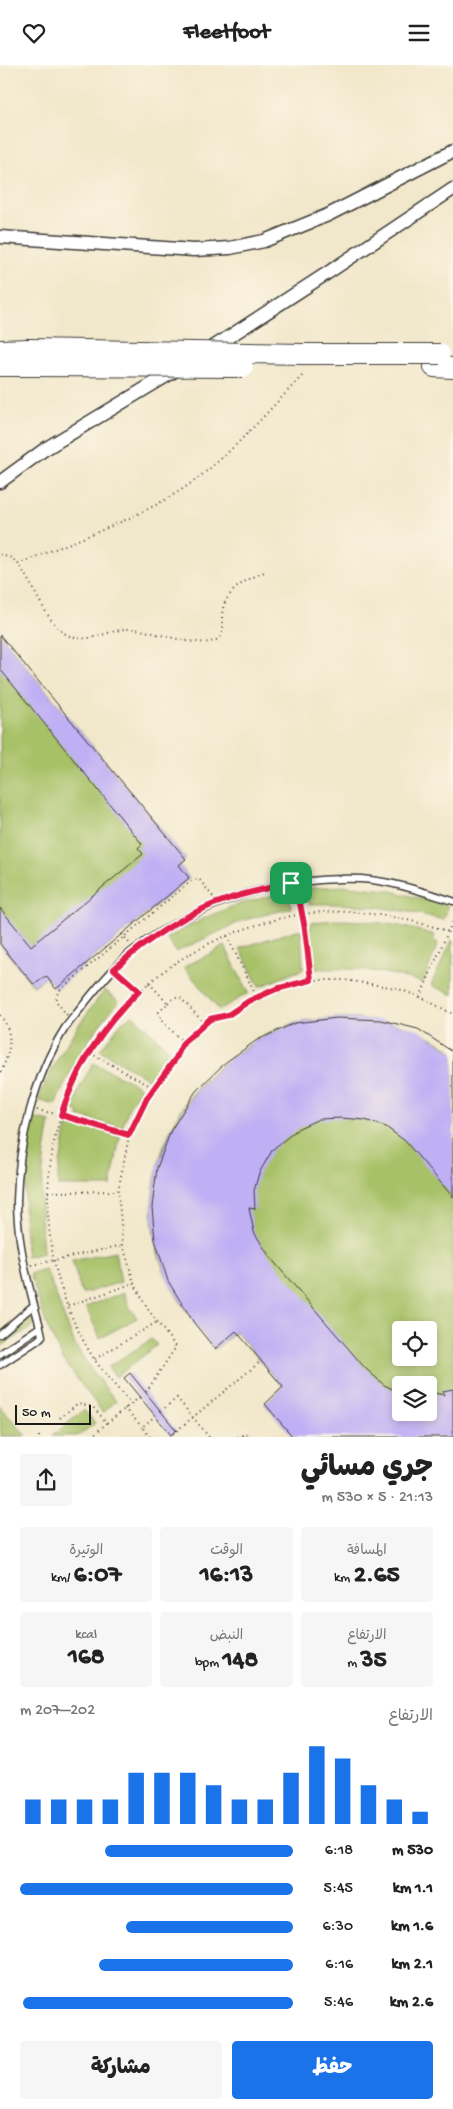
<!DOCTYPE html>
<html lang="ar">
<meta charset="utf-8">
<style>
body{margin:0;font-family:"Gochi Hand","Playpen Sans Arabic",sans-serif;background:#f6f6f6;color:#222;direction:rtl;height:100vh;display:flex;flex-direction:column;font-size:19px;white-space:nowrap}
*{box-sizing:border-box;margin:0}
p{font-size:16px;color:#767676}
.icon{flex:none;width:28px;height:28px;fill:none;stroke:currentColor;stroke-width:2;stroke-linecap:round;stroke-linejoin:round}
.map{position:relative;height:1372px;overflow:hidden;direction:ltr}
.drawer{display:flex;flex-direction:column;background:#fff;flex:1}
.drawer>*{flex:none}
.buttons{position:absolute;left:392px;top:1256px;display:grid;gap:10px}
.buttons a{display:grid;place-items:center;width:45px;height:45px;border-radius:5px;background:#fff;box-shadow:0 2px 8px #0003;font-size:25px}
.scale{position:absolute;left:15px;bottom:12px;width:76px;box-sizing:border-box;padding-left:5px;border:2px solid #1c1c1c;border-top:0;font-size:14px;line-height:18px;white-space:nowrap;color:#1c1c1c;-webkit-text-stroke:4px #fcf5e5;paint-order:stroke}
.pin{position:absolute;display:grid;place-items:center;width:42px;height:42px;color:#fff;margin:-21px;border-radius:10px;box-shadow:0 2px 8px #0006}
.round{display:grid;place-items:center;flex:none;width:52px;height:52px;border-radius:5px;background:#f6f6f6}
.head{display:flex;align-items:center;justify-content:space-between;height:85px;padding:0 20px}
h1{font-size:28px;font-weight:800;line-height:38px}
.stats{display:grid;grid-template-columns:repeat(3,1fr);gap:8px;height:85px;padding:5px 20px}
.stats div{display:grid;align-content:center;border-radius:5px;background:#f6f6f6;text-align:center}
.stats b{font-size:25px;font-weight:800}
.stats small{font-size:14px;font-weight:400}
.stats p{font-size:14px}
.chart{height:140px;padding:10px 20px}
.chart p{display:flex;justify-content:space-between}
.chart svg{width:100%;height:90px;margin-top:5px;stroke:#1a73e8;stroke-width:6}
.primary-button{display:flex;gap:10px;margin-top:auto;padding:10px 20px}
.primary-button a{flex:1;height:58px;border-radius:5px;background:#1a73e8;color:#fff;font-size:20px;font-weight:800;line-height:58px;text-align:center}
.primary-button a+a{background:#f6f6f6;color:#222}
ul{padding:0 20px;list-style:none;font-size:16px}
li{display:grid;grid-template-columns:80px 60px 1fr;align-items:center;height:38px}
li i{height:12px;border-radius:6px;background:#1a73e8}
header{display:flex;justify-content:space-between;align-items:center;height:65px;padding:0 20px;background:#fff;font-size:22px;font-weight:800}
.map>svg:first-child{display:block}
.green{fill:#a7c167;stroke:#626e42;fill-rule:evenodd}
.building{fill:#bfaff4}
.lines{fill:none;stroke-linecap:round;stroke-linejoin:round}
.service-casing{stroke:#3c3a36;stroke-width:9}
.minor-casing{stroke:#3c3a36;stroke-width:15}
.trunk-casing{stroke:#3c3a36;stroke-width:22}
.path{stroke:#3c3a36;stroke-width:2;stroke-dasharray:1 4;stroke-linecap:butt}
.service{stroke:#fff;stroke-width:6}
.minor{stroke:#fff;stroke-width:12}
.trunk{stroke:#fff;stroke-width:20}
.trunk-bridge-casing{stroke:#3c3a36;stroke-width:22;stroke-linecap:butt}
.trunk-bridge{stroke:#fff;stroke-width:20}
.route-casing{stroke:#fff;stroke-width:10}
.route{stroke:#e11d48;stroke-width:6}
</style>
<header><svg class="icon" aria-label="menu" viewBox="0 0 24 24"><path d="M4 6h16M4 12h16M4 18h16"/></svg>Fleetfoot<svg class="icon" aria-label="heart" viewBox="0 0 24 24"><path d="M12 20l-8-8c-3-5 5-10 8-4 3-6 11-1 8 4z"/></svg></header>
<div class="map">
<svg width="453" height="1372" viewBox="0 0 453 1372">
<rect width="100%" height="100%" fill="#fcf5e5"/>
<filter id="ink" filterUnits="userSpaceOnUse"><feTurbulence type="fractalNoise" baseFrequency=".02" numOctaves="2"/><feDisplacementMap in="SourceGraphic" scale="10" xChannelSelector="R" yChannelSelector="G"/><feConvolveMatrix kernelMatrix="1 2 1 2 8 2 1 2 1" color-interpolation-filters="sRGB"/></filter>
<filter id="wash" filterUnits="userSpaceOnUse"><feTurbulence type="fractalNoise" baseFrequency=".0096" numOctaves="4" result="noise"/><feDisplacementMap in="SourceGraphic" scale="20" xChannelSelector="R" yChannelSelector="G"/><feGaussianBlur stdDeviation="1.12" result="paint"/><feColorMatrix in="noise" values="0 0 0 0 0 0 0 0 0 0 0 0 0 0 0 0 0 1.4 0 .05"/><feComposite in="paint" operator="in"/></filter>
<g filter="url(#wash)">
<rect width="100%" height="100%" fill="#f1e7ca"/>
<path class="green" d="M0 570 186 794 179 800 189 813 56 924 46 911 34 921 0 879Z
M348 821 388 825 448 841 444 855C399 843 356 838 309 839L306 823Z
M289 826 291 843 244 855 176 887 167 873 207 852 236 840Z
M336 855C369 855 403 860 435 870L433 876 438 878 423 918C383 905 356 903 315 904L309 863H311L312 857Z
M297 865H301L303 904 259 922 240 883Z
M452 875 453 876V930L431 920Z
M225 881 248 928 219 945 184 902Z
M105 925 119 936C90 969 73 1000 55 1040L38 1035C55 994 77 959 105 925Z
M133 950 170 986 148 1014 100 985 122 957Z
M337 953C385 955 414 957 453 987V1371H293L265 1339 283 1322 236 1267 215 1284C189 1252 163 1217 155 1175 145 1125 163 1064 196 1025 209 1010 226 997 242 985 257 974 277 963 296 958 309 955 324 955 337 953ZM401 1265H429V1292H401ZM401 1320H429V1348H401Z
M93 998 141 1022 129 1042 122 1063 78 1051 79 1048 72 1045 77 1029Z
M33 1053 50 1057C41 1104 39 1141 43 1188L27 1192C21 1144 26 1100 33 1053Z
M76 1058 120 1071 111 1121H58V1109L67 1061 75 1062Z
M115 1187 121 1217 82 1229 72 1196Z
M46 1205 75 1280 92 1306 116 1336 103 1348 63 1295 47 1261 30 1209Z
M124 1227 130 1243 137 1253 100 1273 86 1242Z
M29 1252 34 1254 35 1260 0 1282V1276Z
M152 1274 157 1280 116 1312 108 1302Z
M0 1341 26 1371H1Z
M84 1345 95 1358 78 1371H52Z"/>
<g id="blocks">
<path class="building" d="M0 570 186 794 179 800 189 813 56 924 46 911 34 920 0 879V843L31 881 143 789 138 783 142 779 0 604Z
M337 953 381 955 418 964 453 987V1132L405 1076 386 1062 365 1055 341 1053 319 1054 299 1063 273 1084 259 1108 254 1126 255 1144 249 1143 254 1167 269 1191 365 1303 384 1320 401 1328V1348H429V1327L444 1330 443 1326 453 1324V1372H293L265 1339 283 1322 236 1266 215 1284 194 1258 168 1216 155 1175 152 1142 157 1103 171 1065 196 1026 226 997 257 975 295 958Z
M130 1308 176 1365 171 1370 124 1313Z"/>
</g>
</g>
<g filter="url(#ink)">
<use href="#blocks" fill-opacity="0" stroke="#3c3a36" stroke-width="1"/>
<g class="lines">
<g class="service-casing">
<path id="service" d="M34 1240C25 1207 17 1170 17 1136 18 1078 34 1012 65 963 71 955 78 947 84 939 99 920 116 899 135 884 200 836 281 811 361 814 392 816 424 827 453 836
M0 1269 34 1240 40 1262 0 1289
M0 1300 38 1275 42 1271 40 1262"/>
</g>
<g class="minor-casing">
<path id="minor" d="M0 172 194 185 230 183 264 176 328 150 453 86
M207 286 329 207 453 124
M0 417 45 384 181 302"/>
</g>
<g class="trunk-casing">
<path id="trunk" d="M0 285 29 284
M0 301H30
M434 302 453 303"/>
</g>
<path class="path" d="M0 490 12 493 18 499C32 517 46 556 64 568 87 583 109 562 134 564 153 566 205 586 219 573 226 567 222 560 222 552 222 527 246 514 267 506
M18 499C73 476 139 454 187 421 231 390 266 348 303 310
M297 826 305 864 311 915
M122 869 130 879
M227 871 257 933
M120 909 139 926
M149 918 168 938 159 947 160 954 183 977
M420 932 453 855
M168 938 175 932H180L204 958
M0 950C15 970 10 987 0 1009
M67 950 56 936V931L60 925 191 816 199 814 214 833
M90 988 154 1023
M37 1045 61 1050 129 1071
M48 1127 118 1126
M32 1200 123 1180
M68 1241 134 1218
M95 1294 157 1257
M146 1327 176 1282 147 1243 134 1218 123 1180 118 1126 129 1071 137 1051 147 1033 177 993 183 978 210 954 228 950 249 936 276 925 306 915H345L396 923 420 932 453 949
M131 1339 140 1332
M125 1343 142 1362
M161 1346 177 1333 209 1372
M60 1353 78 1338 93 1342 107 1358 91 1372
M107 1358 131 1339C116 1321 98 1303 87 1282 1 1132 62 944 219 874 252 860 288 849 323 847 368 845 411 854 453 868
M39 1372V1370
M150 1372 142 1362 155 1351
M169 1372 261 1296
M237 1372 245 1369 253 1372"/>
<use href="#service" class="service"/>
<use href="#minor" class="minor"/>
<use href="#trunk" class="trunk"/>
<g class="trunk-bridge-casing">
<path id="trunk-bridge" d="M29 284 303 289H440
M30 301 243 302"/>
</g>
<use href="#trunk-bridge" class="trunk-bridge"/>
</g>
</g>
<g class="lines" filter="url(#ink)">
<g class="route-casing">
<path id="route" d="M291 818H296L305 864 311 915 276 924 249 936 228 950 210 954 183 978 176 993 147 1033 129 1070 61 1050C76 1003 104 960 139 926L114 904C146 875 187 847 228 834 248 827 270 823 291 818Z"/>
</g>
<use href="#route" class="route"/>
</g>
</svg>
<div class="buttons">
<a><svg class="icon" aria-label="locate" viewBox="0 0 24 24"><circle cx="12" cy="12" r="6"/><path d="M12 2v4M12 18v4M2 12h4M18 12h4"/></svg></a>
<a><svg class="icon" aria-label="layers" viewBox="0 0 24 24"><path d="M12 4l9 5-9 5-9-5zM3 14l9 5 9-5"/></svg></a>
</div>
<div class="scale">50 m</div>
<div class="pin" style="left:291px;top:818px;background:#1e9e55"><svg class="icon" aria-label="arrive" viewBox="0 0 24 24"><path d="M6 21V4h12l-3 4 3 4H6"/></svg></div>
</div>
<section class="drawer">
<div class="head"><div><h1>جري مسائي</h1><p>21:13 · 5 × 530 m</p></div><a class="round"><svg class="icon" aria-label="share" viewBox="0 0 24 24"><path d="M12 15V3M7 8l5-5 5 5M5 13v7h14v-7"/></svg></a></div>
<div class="stats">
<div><p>المسافة</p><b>2.65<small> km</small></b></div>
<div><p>الوقت</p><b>16:13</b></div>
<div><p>الوتيرة</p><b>6:07<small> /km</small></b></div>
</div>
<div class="stats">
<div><p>الارتفاع</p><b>35<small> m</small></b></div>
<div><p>النبض</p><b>148<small> bpm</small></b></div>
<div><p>kcal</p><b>168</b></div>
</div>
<div class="chart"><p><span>الارتفاع</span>202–207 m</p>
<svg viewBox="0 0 160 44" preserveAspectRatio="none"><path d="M5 44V32M15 44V32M25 44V32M35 44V32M45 44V19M55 44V19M65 44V19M75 44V25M85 44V32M95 44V32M105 44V19M115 44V6M125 44V12M135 44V25M145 44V32M155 44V38"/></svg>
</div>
<ul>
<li><b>530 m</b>6:18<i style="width:69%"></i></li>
<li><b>1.1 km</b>5:45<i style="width:100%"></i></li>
<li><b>1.6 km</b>6:30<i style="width:61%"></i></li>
<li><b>2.1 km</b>6:16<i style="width:71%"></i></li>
<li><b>2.6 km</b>5:46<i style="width:99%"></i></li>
</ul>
<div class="primary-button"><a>حفظ</a><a>مشاركة</a></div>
</section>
